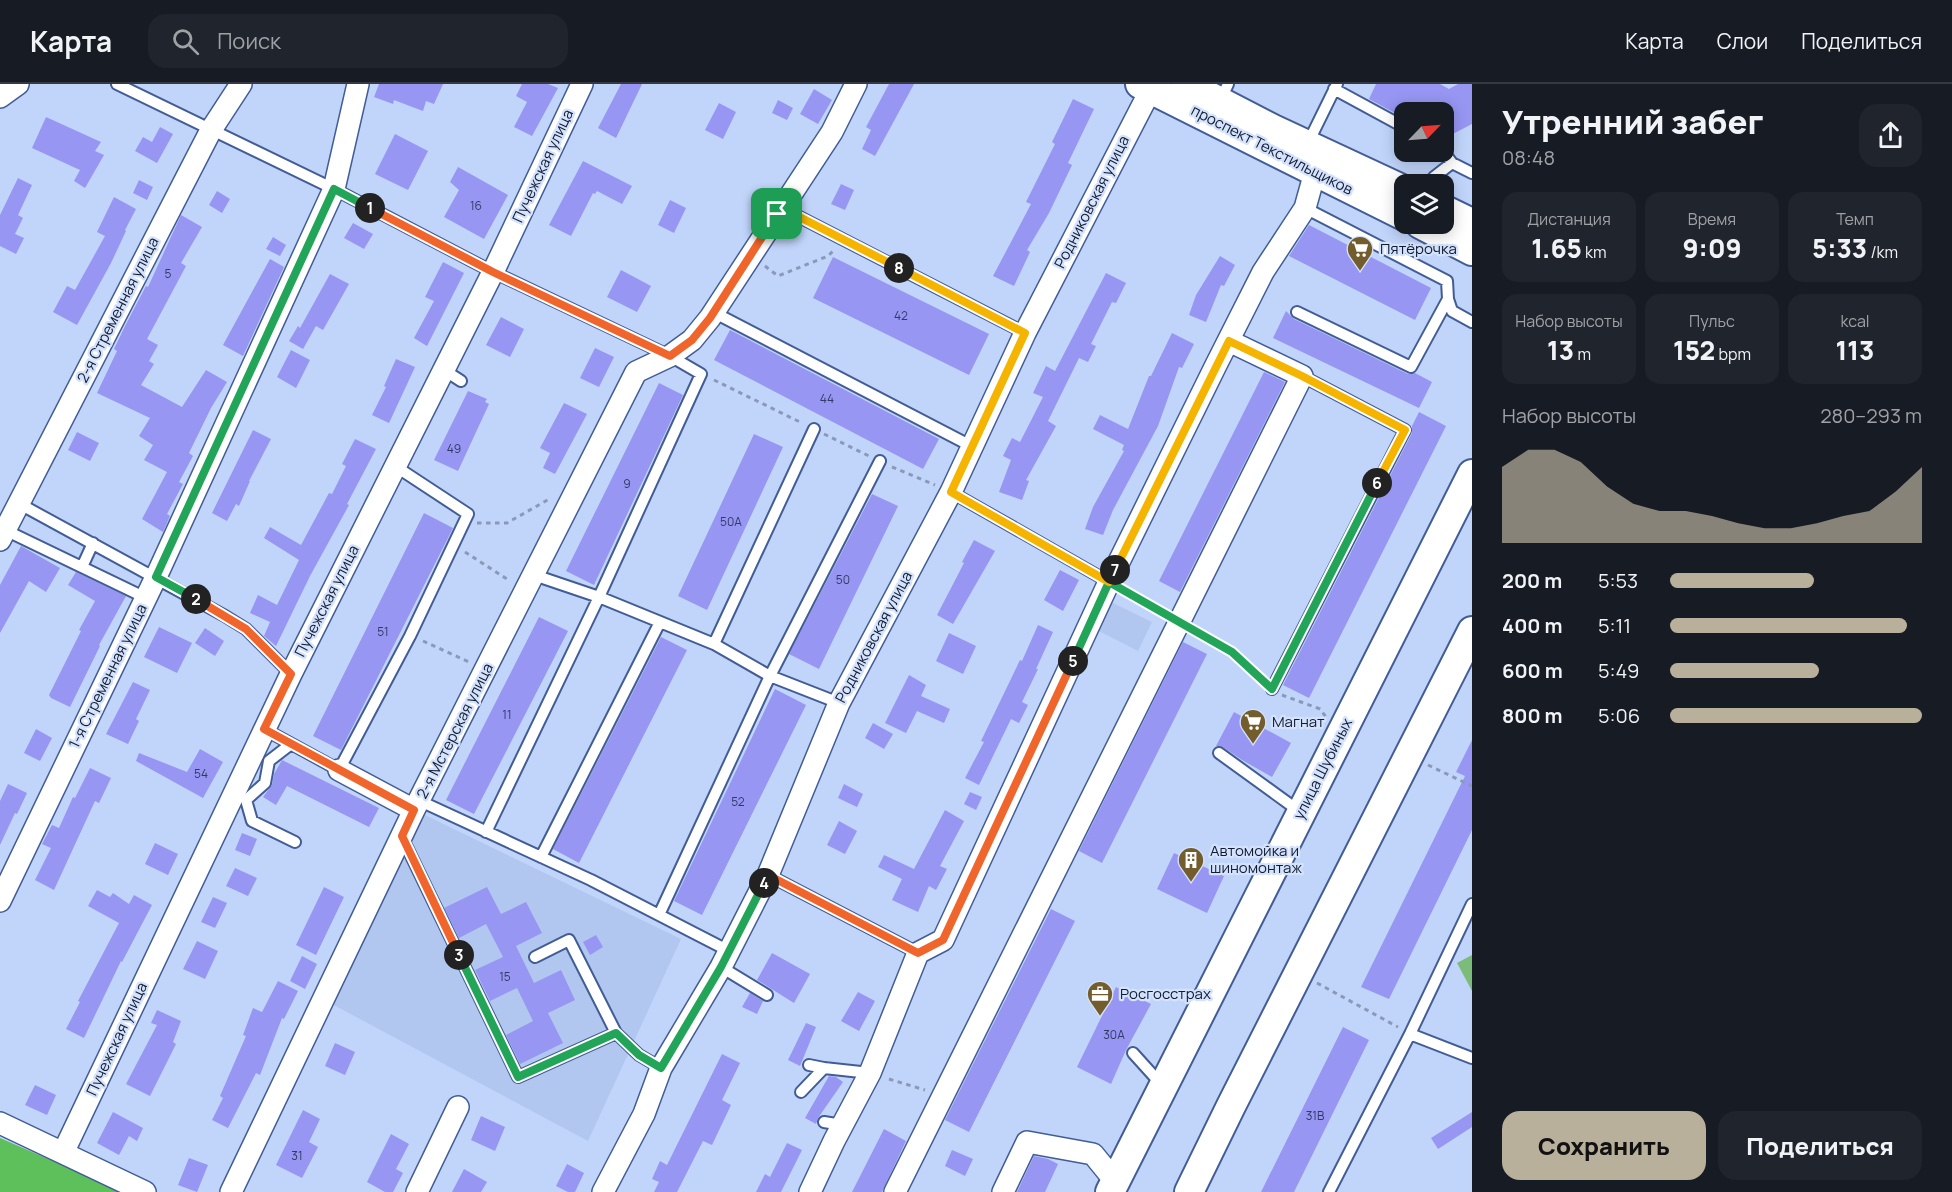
<!DOCTYPE html>
<html lang="ru">
<meta charset="utf-8">
<style>
body{margin:0;font-family:Manrope,sans-serif;background:#20242c;color:#f1f3f6;height:100vh;display:flex;flex-direction:column;font-size:22px;white-space:nowrap}
*{box-sizing:border-box;margin:0}
p{font-size:20px;color:#9ea1a6}
.icon{flex:none;width:33px;height:33px;fill:none;stroke:currentColor;stroke-width:2;stroke-linecap:round;stroke-linejoin:round}
.map{position:relative;flex:1;overflow:hidden}
.drawer{display:flex;flex-direction:column;background:#171b24;width:480px}
.drawer>*{flex:none}
.needle{width:39px;rotate:65deg}
.buttons{position:absolute;left:1394px;top:18px;display:grid;gap:12px}
.buttons a{display:grid;place-items:center;width:60px;height:60px;border-radius:12px;background:#171b24;box-shadow:0 3px 15px #0003;font-size:30px}
.pin{position:absolute;display:grid;place-items:center;width:51px;height:51px;color:#fff;margin:-26px;border-radius:12px;box-shadow:0 3px 9px #0006}
.km{position:absolute;width:30px;height:30px;margin:-15px;border-radius:50%;background:#222;color:#fff;font-size:16px;line-height:30px;text-align:center}
.round{display:grid;place-items:center;flex:none;width:63px;height:63px;border-radius:18px;background:#20242c}
.head{display:flex;align-items:center;justify-content:space-between;height:102px;padding:0 30px}
h1{font-size:33px;font-weight:800;line-height:45px}
.figures{display:grid;grid-template-columns:repeat(3,1fr);gap:9px;height:102px;padding:6px 30px}
.figures div{display:grid;align-content:center;border-radius:15px;background:#20242c;text-align:center}
.figures b{font-size:26px;font-weight:800}
.figures small{font-size:16px;font-weight:400}
.figures p{font-size:16px}
.chart{height:168px;padding:12px 30px}
.chart p{display:flex;justify-content:space-between}
.chart svg{width:100%;height:108px;margin-top:6px;fill:#b9b09c;opacity:.7}
.button{display:flex;gap:12px;margin-top:auto;padding:12px 30px}
.button a{flex:1;height:69px;border-radius:18px;background:#b9b09c;color:#111;font-size:24px;font-weight:800;line-height:69px;text-align:center}
.button a+a{background:#20242c;color:#f1f3f6}
ul{padding:0 30px;list-style:none;font-size:20px}
li{display:grid;grid-template-columns:96px 72px 1fr;align-items:center;height:45px}
li i{height:15px;border-radius:8px;background:#b9b09c}
header{display:flex;align-items:center;gap:36px;box-sizing:border-box;height:84px;padding:0 30px;background:#171b24;border-bottom:2px solid #363941}
header strong{font-size:28px}
nav{display:flex;gap:33px;margin-inline-start:auto;font-size:21px}
.search{width:420px;height:54px;background:#20242c;display:flex;align-items:center;gap:15px;box-sizing:border-box;padding:0 21px;border-radius:18px;color:#9ea1a6;font-size:22px}
main{display:flex;flex:1;min-height:0}
.map>svg:first-child{display:block}
.built{fill:#b1c7f0}
.green{fill:#7bbd78}
.forest{fill:#5dc05b}
.building{fill:#9796f3}
.lines{fill:none;stroke-linecap:round;stroke-linejoin:round}
.lane-casing{stroke:#425d95;stroke-width:14}
.street-casing{stroke:#425d95;stroke-width:24}
.secondary-casing{stroke:#425d95;stroke-width:32}
.path{stroke:#8899ba;stroke-width:3;stroke-dasharray:4.5 4.5;stroke-linecap:butt}
.lane{stroke:#fff;stroke-width:10}
.street{stroke:#fff;stroke-width:21}
.secondary{stroke:#fff;stroke-width:28}
.split-1-casing{stroke:#fff;stroke-width:12}
.split-2-casing{stroke:#fff;stroke-width:12}
.split-3-casing{stroke:#fff;stroke-width:12}
.split-4-casing{stroke:#fff;stroke-width:12}
.split-5-casing{stroke:#fff;stroke-width:12}
.split-6-casing{stroke:#fff;stroke-width:12}
.split-7-casing{stroke:#fff;stroke-width:12}
.split-8-casing{stroke:#fff;stroke-width:12}
.split-9-casing{stroke:#fff;stroke-width:12}
.split-1{stroke:#f0652b;stroke-width:8}
.split-2{stroke:#22a559;stroke-width:8}
.split-3{stroke:#f0652b;stroke-width:8}
.split-4{stroke:#22a559;stroke-width:8}
.split-5{stroke:#f0652b;stroke-width:8}
.split-6{stroke:#22a559;stroke-width:8}
.split-7{stroke:#f5b400;stroke-width:8}
.split-8{stroke:#f5b400;stroke-width:8}
.split-9{stroke:#f5b400;stroke-width:8}
.labels{text-anchor:middle;stroke-width:4.5;stroke-linejoin:round;paint-order:stroke}
.number-label{font-size:12px;fill:#323a63}
.street-label{font-size:15px;fill:#111c33;stroke:#d4e2fc}
.poi-label{font-size:15px;fill:#111c33;stroke:#d4e2fc;text-anchor:start}
</style>
<header>
<strong>Карта</strong>
<div class="search"><svg class="icon" aria-label="search" viewBox="0 0 24 24"><circle cx="10" cy="10" r="6"/><path d="M15 15l6 6"/></svg>Поиск</div>
<nav><a>Карта</a><a>Слои</a><a>Поделиться</a></nav>
</header>
<main>
<div class="map">
<svg width="1472" height="1108" viewBox="0 0 1472 1108">
<rect width="100%" height="100%" fill="#c1d5fb"/>
<path class="built" d="M1111 518 1152 538 1138 567 1097 546Z
M423 730 681 855 588 1057 330 919Z"/>
<path class="green" d="M1472 871V907L1457 879Z"/>
<path class="forest" d="M0 1054 124 1108H0Z"/>
<path class="building" d="M379 0H443L434 20 426 17 423 27 394 16 393 20 374 13Z
M522 0H548L558 4 532 52 514 43 527 18 516 12Z
M621 0H642L616 54 598 44Z
M889 0H914L875 72 862 65 871 46 866 43Z
M1376 0H1440L1449 5 1458 0H1472V40L1443 55V28H1404V34L1369 15Z
M814 5 832 16 818 40 800 30Z
M1073 15 1094 25 1068 79 1072 81 1049 129 1027 166 1030 168 1014 202 993 192 1031 120 1026 118 1055 60 1052 58Z
M778 16 793 24 787 36 772 29Z
M719 19 736 28 723 55 705 46Z
M46 33 101 58 95 67 104 71 85 104 74 97 80 86 32 64Z
M160 43 173 50 157 79 135 67 143 53 152 58Z
M395 50 428 67 408 106 375 90Z
M583 77 632 102 622 120 597 107 595 110 593 109 571 152 549 141Z
M458 83 508 111 484 155 444 133 459 106 450 98Z
M18 94 32 101 18 131 23 134 15 150 24 154 16 170 0 162V131Z
M139 96 153 103 147 116 133 109Z
M841 100 854 106 845 126 831 120Z
M217 107 230 115 222 129 209 121Z
M114 113 136 125 125 146 126 147 111 179 77 241 53 228 67 202 75 206 105 152 97 148Z
M670 116 686 124 674 149 658 141Z
M181 131 202 143 181 179 186 182 147 255 158 261 149 277 154 280 141 301 182 323 206 286 227 298 211 324 189 369 193 372 179 398 183 400 167 430 170 432 163 448 142 435 167 388 144 376 153 361 139 352 150 334 97 309 117 267 114 265 125 242 146 202 148 203Z
M353 139 373 150 364 165 344 154Z
M1309 141 1431 204 1415 236 1289 172Z
M273 153 286 161 280 172 266 165Z
M1220 172 1235 181 1224 202 1221 201 1206 238 1189 231 1196 211Z
M833 173 989 250 969 291 813 214Z
M270 175 284 183 243 272 223 261Z
M443 178 464 189 427 262 414 254 434 217 425 213Z
M621 186 651 202 637 228 607 213Z
M1106 189 1126 199 1116 219 1112 218 1091 260 1096 262 1088 278 1079 274 1048 337 1056 342 1026 396 1029 397 1022 416 999 408 1011 376 1003 372 1012 354 1020 358 1043 313 1033 309 1046 282 1055 287Z
M330 190 349 200 323 246 316 242 303 265 289 257 298 242 300 244Z
M1286 227 1294 235 1408 290 1415 289 1432 298 1419 324 1273 254Z
M501 233 524 245 510 273 486 261Z
M730 246 939 355 923 385 714 276Z
M1172 249 1194 260 1182 284 1179 283 1158 342 1113 426 1103 451 1085 445 1093 423 1124 367 1122 366 1124 361 1093 345 1100 331 1128 345 1149 292H1151Z
M595 264 614 273 599 303 580 294Z
M291 266 310 276 296 304 277 293Z
M396 275 415 283 389 339 372 331 386 303 384 302Z
M1264 288 1285 298 1180 508 1159 497Z
M659 299 683 311 594 501 566 487Z
M468 307 487 315 485 318 489 320 458 387 434 376Z
M564 319 587 330 555 390 543 384 550 369 540 364Z
M1419 328 1446 342 1309 614 1283 601 1412 349V342Z
M253 346 271 355 249 397H250L239 422 236 420 227 437 212 429Z
M77 348 99 359 90 377 68 366Z
M754 350 783 363 707 526 678 512Z
M355 355 376 365 347 420 349 421 310 492 276 562 264 552 270 538 250 529 258 511 277 521 299 476 264 454 270 443 301 461 329 409 332 410 346 382 342 380Z
M872 410 898 422 819 585 789 570Z
M424 429 453 444 341 666 313 652Z
M974 456 995 467 953 540 937 531 964 479 962 478Z
M21 462 60 484 46 508 29 497 0 549V501Z
M1060 486 1079 496 1063 527 1044 516Z
M76 488 126 512 99 561 100 562 70 623 51 614 49 611 81 547 79 546 95 517 68 501Z
M539 533 568 547 474 730 446 716Z
M1038 541 1053 548 1036 585H1038L1022 618 1028 621 1019 639 1011 635 979 701 965 694 984 658 981 657 1020 576 1022 577Z
M159 543 192 559 177 589 144 573Z
M205 544 224 557 215 572 195 559Z
M949 549 976 562 963 590 936 577Z
M661 553 687 566 579 779 553 765Z
M1183 558 1207 570 1102 779 1079 767Z
M909 591 926 601 921 612 950 625 944 639 917 627 906 649 885 639Z
M133 598 150 606 136 635 139 637 128 660 106 650Z
M775 605 806 621 702 831 674 817Z
M1234 628 1291 659 1272 693 1242 676 1223 663 1216 662Z
M873 639 893 650 884 665 865 654Z
M36 645 52 654 40 677 24 669Z
M1472 656V746L1389 915 1361 903 1465 692 1456 688Z
M200 665 223 678 203 714 136 677 139 669 187 688Z
M282 676 379 724 369 743 287 702 276 721 263 713 272 701 274 690Z
M90 684 111 694 99 719 95 717 54 806 35 796 51 764 42 760 52 741 59 744 73 713 75 714Z
M8 700 27 709 17 730 15 729 0 761V717Z
M844 700 863 710 857 723 838 714Z
M970 708 982 713 976 726 964 720Z
M945 726 964 737 940 782 947 785 936 806 929 802 918 828 892 816 902 795 878 783 884 771 914 785Z
M839 737 857 747 845 770 827 761Z
M242 749 257 755 250 772 235 766Z
M155 759 178 770 168 791 145 780Z
M1174 769 1224 792 1207 829 1157 805Z
M235 784 257 794 248 812 226 802Z
M324 803 344 813 316 871 296 861Z
M487 803 501 830 526 818 542 849 516 862 534 899 561 886 575 916 548 929 563 959 520 980 506 951 533 937 517 904 490 917 475 886 503 873 486 840 459 854 444 824Z
M97 806 110 813 113 809 129 820 134 811 152 821 122 878 121 877 84 954 66 945 80 918 78 917 119 839 88 822Z
M213 813 227 819 215 844 201 838Z
M1051 825 1075 837 969 1048 945 1036Z
M596 851 603 863 590 871 583 858Z
M197 857 218 867 205 895 183 885Z
M772 869 810 890 794 919 757 896Z
M302 872 317 880 305 905 290 897Z
M278 897 298 907 284 935 282 934 260 991 256 989 228 1044 212 1036 223 1014 220 1012 246 952 243 951 253 924 262 928Z
M1116 903 1151 920 1126 966 1111 1000 1077 983Z
M858 908 875 917 859 947 841 937Z
M750 909 763 917 757 930 742 923Z
M157 926 181 937 173 958 176 960 150 1012 126 1000 157 941 151 939Z
M806 939 816 943 800 982 788 976Z
M1343 943 1369 956 1294 1108H1261Z
M335 959 355 968 345 991 325 982Z
M722 970 740 979 722 1016 731 1021 712 1061 703 1057 677 1108H654L659 1098 652 1095 660 1077 667 1081Z
M829 992 836 993 843 998 818 1034 816 1040 805 1034Z
M35 1001 56 1011 47 1031 25 1021Z
M303 1026 320 1035 309 1058 318 1063 302 1094 276 1081Z
M113 1028 143 1044 137 1057 129 1052 119 1071 97 1059Z
M1472 1028V1043L1438 1065 1431 1054Z
M481 1032 505 1043 495 1067 471 1056Z
M884 1045 906 1057 882 1108H852Z
M391 1050 409 1060 396 1085 403 1089 393 1108H385L367 1098Z
M787 1059 802 1066 781 1108H756L765 1090 770 1093Z
M952 1066 973 1075 965 1092 945 1082Z
M1034 1072 1048 1075 1058 1080 1045 1108H1017Z
M189 1074 208 1081 197 1108 178 1101Z
M567 1080 584 1089 575 1108H568L556 1102Z
M464 1085 487 1098 481 1108H452Z"/>
<g class="lines">
<g class="lane-casing">
<path id="lane" d="M117 0 334 105 493 188 670 272 701 290 599 513 534 491
M1334 5 1404 43
M1220 17 1228 0
M1308 59 1337 0
M1443 67 1452 79
M1429 100 1434 93 1452 79 1472 89
M782 124 1025 249
M1305 124 1447 197 1448 215 1452 227 1472 238
M713 228 973 363
M1297 228 1411 283 1448 215
M444 286 461 297
M951 408 1109 498
M18 419 225 532 246 545 291 590
M5 446 146 514
M82 483 93 459
M714 560 770 592 880 377
M1272 605 1405 346 1302 292
M264 645 339 686 410 552 468 430 395 382
M291 660 269 677 265 699 246 716 252 737 295 758
M1219 669 1299 727
M420 717 591 796 729 867
M486 748 599 513 714 560 814 345
M402 753 518 993 616 949 639 971 661 984
M541 773 660 538
M768 791 918 869
M659 831 770 592 839 619
M535 873 569 856 616 949
M721 883 767 911
M1410 950 1472 974
M1133 969 1161 1000
M809 981 824 984
M801 1008 824 984 870 989
M824 1038 842 1041
M1329 1108 1410 950 1472 820"/>
</g>
<g class="street-casing">
<path id="street" d="M0 13 18 0
M0 456 211 46 241 0
M339 686 414 726
M0 817 156 493 334 105 358 0
M0 1039 145 1108
M63 1069 291 590 493 188 582 0
M231 1108 414 726 636 288 670 272 692 256 710 234 832 48 856 0
M417 1108 458 1023
M603 1108 644 1030 661 984 721 883 768 791 839 619 951 408 1025 249 1151 5
M810 1108 834 1057 870 989 918 869 943 856 1109 498 1216 281 1263 188 1305 124 1315 88
M895 1108 1302 292 1229 257
M1003 1108 1027 1058 1093 1070 1115 1097"/>
</g>
<g class="secondary-casing">
<path id="secondary" d="M1140 0 1404 132
M1186 0 1273 45 1404 106
M1443 125 1472 139
M1420 140 1472 167
M1110 1108 1472 390
M1189 1108 1231 1022 1472 547"/>
</g>
<path class="path" d="M765 182 778 192 828 172 835 165
M714 296 802 339
M824 350 869 372
M892 383 935 401
M477 439H507L551 414
M465 468 510 497
M1125 507 1164 529
M1196 547 1232 568 1263 596
M423 557 469 578
M1282 611 1320 625 1326 633
M1428 681 1472 702
M1317 899 1398 943
M889 995 925 1006"/>
<use href="#lane" class="lane"/>
<use href="#street" class="street"/>
<use href="#secondary" class="secondary"/>
</g>
<g class="lines">
<g class="split-1-casing">
<path id="split-1" d="M370 124 493 188 670 272 692 256 710 234 777 130"/>
</g>
<g class="split-2-casing">
<path id="split-2" d="M196 515 156 493 334 105 370 124"/>
</g>
<g class="split-3-casing">
<path id="split-3" d="M196 515 246 545 291 590 264 645 414 726 402 752 459 871"/>
</g>
<g class="split-4-casing">
<path id="split-4" d="M459 871 518 993 616 949 639 971 661 984 721 883 764 799"/>
</g>
<g class="split-5-casing">
<path id="split-5" d="M764 799 768 791 918 869 943 856 1073 577"/>
</g>
<g class="split-6-casing">
<path id="split-6" d="M1073 577 1109 498 1232 568 1272 605 1377 399"/>
</g>
<g class="split-7-casing">
<path id="split-7" d="M1115 486 1229 257 1302 292 1405 346 1377 399"/>
</g>
<g class="split-8-casing">
<path id="split-8" d="M899 184 1025 249 951 408 1109 498 1115 486"/>
</g>
<g class="split-9-casing">
<path id="split-9" d="M777 130 782 124 899 184"/>
</g>
<use href="#split-1" class="split-1"/>
<use href="#split-2" class="split-2"/>
<use href="#split-3" class="split-3"/>
<use href="#split-4" class="split-4"/>
<use href="#split-5" class="split-5"/>
<use href="#split-6" class="split-6"/>
<use href="#split-7" class="split-7"/>
<use href="#split-8" class="split-8"/>
<use href="#split-9" class="split-9"/>
</g>
<defs>
<g id="supermarket-pin" transform="scale(1.35)"><path d="M0 17L-7.5 6A9.5 9.5 0 1 1 7.5 6Z" fill="#745d2d" stroke="#d4e2fc"/><path d="M-6-5.5h2.5l.6 2H6L4.5 2H-2.5L-4.4-4H-6ZM-1.5 3.2a1.3 1.3 0 1 0 .1 0ZM3 3.2a1.3 1.3 0 1 0 .1 0Z" fill="#fff"/></g>
<g id="building-pin" transform="scale(1.35)"><path d="M0 17L-7.5 6A9.5 9.5 0 1 1 7.5 6Z" fill="#745d2d" stroke="#d4e2fc"/><path d="M-4-6H4V6H1V3H-1V6H-4ZM-2.5-4.3h1.7v1.8h-1.7ZM.8-4.3h1.7v1.8H.8ZM-2.5-1h1.7V.8h-1.7ZM.8-1h1.7V.8H.8Z" fill="#fff"/></g>
<g id="office-pin" transform="scale(1.35)"><path d="M0 17L-7.5 6A9.5 9.5 0 1 1 7.5 6Z" fill="#745d2d" stroke="#d4e2fc"/><path d="M-6-3h4V-5.5h4V-3h4V5H-6ZM-1-4.5V-3h2v-1.5ZM-6 0V1H6V0Z" fill="#fff"/></g>
</defs>
<g fill-rule="evenodd">
<use href="#supermarket-pin" x="1360" y="165"/>
<use href="#supermarket-pin" x="1253" y="638"/>
<use href="#building-pin" x="1191" y="776"/>
<use href="#office-pin" x="1100" y="910"/>
</g>
<g class="labels">
<g class="number-label">
<text x="476" y="126">16</text>
<text x="168" y="194">5</text>
<text x="901" y="236">42</text>
<text x="827" y="319">44</text>
<text x="454" y="369">49</text>
<text x="627" y="404">9</text>
<text x="731" y="442">50А</text>
<text x="843" y="500">50</text>
<text x="383" y="552">51</text>
<text x="507" y="635">11</text>
<text x="201" y="694">54</text>
<text x="738" y="722">52</text>
<text x="505" y="897">15</text>
<text x="1114" y="955">30А</text>
<text x="1315" y="1036">31В</text>
<text x="297" y="1076">31</text>
</g>
<g class="street-label">
<text transform="translate(1272 66) rotate(27)" y="5">проспект Текстильщиков</text>
<text transform="translate(543 82) rotate(-65)" y="5">Пучежская улица</text>
<text transform="translate(1092 118) rotate(-63)" y="5">Родниковская улица</text>
<text transform="translate(118 226) rotate(-63)" y="5">2-я Стременная улица</text>
<text transform="translate(327 517) rotate(-63)" y="5">Пучежская улица</text>
<text transform="translate(874 553) rotate(-62)" y="5">Родниковская улица</text>
<text transform="translate(108 592) rotate(-64)" y="5">1-я Стременная улица</text>
<text transform="translate(455 647) rotate(-63)" y="5">2-я Мстерская улица</text>
<text transform="translate(1323 685) rotate(-63)" y="5">улица Шубиных</text>
<text transform="translate(117 955) rotate(-65)" y="5">Пучежская улица</text>
</g>
<g class="poi-label">
<text x="1380" y="170">Пятёрочка</text>
<text x="1272" y="643">Магнат</text>
<text x="1210" y="772">Автомойка и<tspan x="1210" dy="17">шиномонтаж</tspan></text>
<text x="1120" y="915">Росгосстрах</text>
</g>
</g>
</svg>
<div class="buttons">
<a><svg class="needle" viewBox="-14 -14 28 28"><path d="M0-13l5 13h-10z" fill="#e53935"/><path d="M0 13l5-13h-10z" fill="#9ea1a6"/></svg></a>
<a><svg class="icon" aria-label="layers" viewBox="0 0 24 24"><path d="M12 4l9 5-9 5-9-5zM3 14l9 5 9-5"/></svg></a>
</div>
<div class="pin" style="left:777px;top:130px;background:#1e9e55"><svg class="icon" aria-label="arrive" viewBox="0 0 24 24"><path d="M6 21V4h12l-3 4 3 4H6"/></svg></div>
<b class="km" style="left:370px;top:124px">1</b>
<b class="km" style="left:196px;top:515px">2</b>
<b class="km" style="left:459px;top:871px">3</b>
<b class="km" style="left:764px;top:799px">4</b>
<b class="km" style="left:1073px;top:577px">5</b>
<b class="km" style="left:1377px;top:399px">6</b>
<b class="km" style="left:1115px;top:486px">7</b>
<b class="km" style="left:899px;top:184px">8</b>
</div>
<section class="drawer">
<div class="head"><div><h1>Утренний забег</h1><p>08:48</p></div><a class="round"><svg class="icon" aria-label="share" viewBox="0 0 24 24"><path d="M12 15V3M7 8l5-5 5 5M5 13v7h14v-7"/></svg></a></div>
<div class="figures">
<div><p>Дистанция</p><b>1.65<small> km</small></b></div>
<div><p>Время</p><b>9:09</b></div>
<div><p>Темп</p><b>5:33<small> /km</small></b></div>
</div>
<div class="figures">
<div><p>Набор высоты</p><b>13<small> m</small></b></div>
<div><p>Пульс</p><b>152<small> bpm</small></b></div>
<div><p>kcal</p><b>113</b></div>
</div>
<div class="chart"><p><span>Набор высоты</span>280–293 m</p>
<svg viewBox="0 0 160 44" preserveAspectRatio="none"><path d="M0 44V13L10 6L20 6L30 11L40 21L50 28L60 31L70 31L80 33L90 36L100 38L110 38L120 36L130 33L140 31L150 23L160 13V44z"/></svg>
</div>
<ul>
<li><b>200 m</b>5:53<i style="width:57%"></i></li>
<li><b>400 m</b>5:11<i style="width:94%"></i></li>
<li><b>600 m</b>5:49<i style="width:59%"></i></li>
<li><b>800 m</b>5:06<i style="width:100%"></i></li>
</ul>
<div class="button"><a>Сохранить</a><a>Поделиться</a></div>
</section>
</main>
